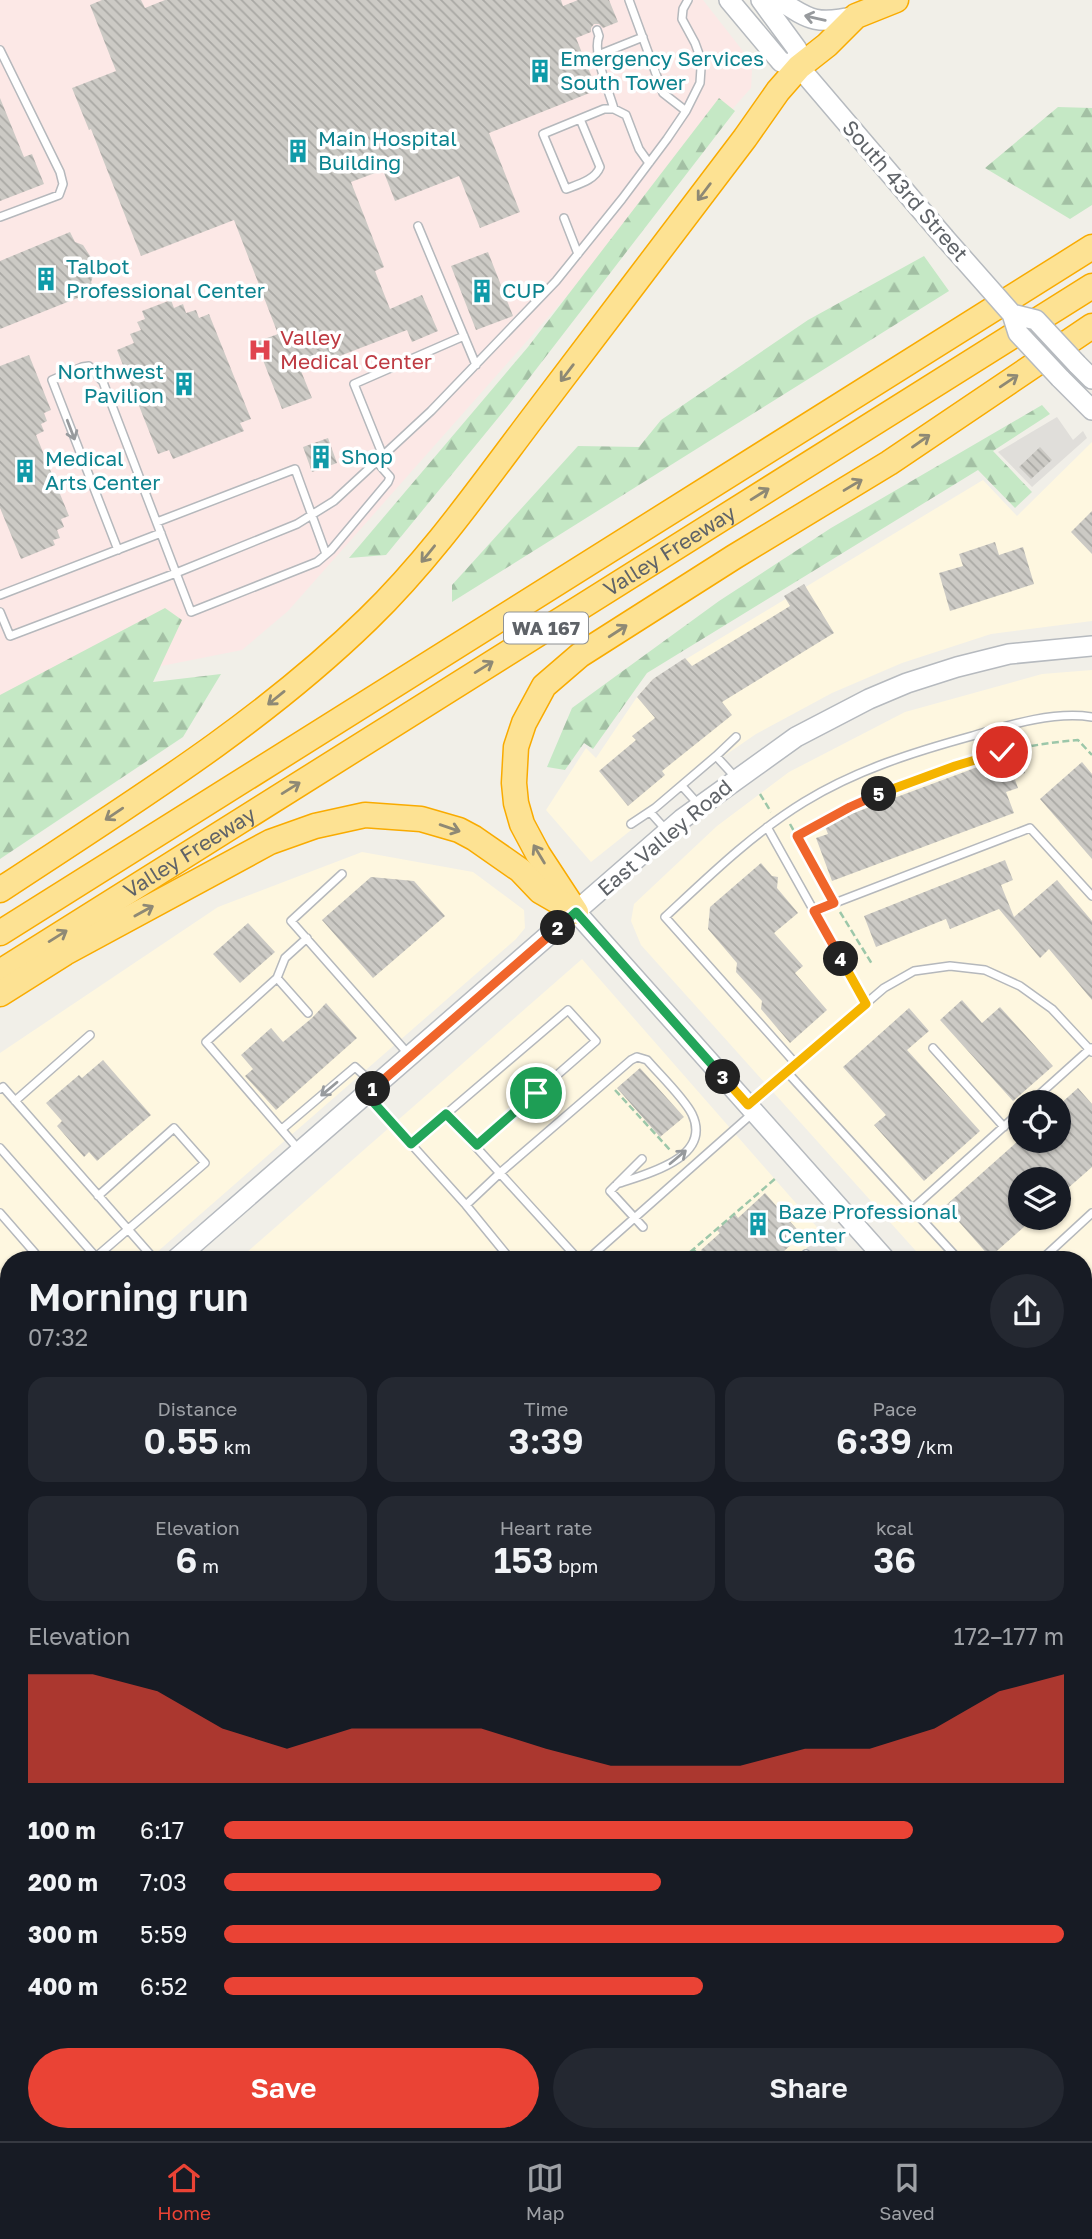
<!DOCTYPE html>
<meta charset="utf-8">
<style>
body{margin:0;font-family:"Golos Text",sans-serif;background:#242831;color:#f1f3f6;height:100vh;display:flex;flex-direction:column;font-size:26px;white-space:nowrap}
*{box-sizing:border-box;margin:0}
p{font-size:23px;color:#9ea1a6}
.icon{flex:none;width:38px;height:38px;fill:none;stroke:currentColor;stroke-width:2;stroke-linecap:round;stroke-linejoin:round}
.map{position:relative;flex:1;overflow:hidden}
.details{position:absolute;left:0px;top:1251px;width:1092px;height:891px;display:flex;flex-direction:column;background:#171b24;border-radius:28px 28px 0 0;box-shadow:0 2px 5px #0004}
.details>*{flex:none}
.buttons{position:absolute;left:1008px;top:1090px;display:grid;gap:14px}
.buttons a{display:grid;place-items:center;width:63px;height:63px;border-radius:50%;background:#171b24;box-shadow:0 2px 5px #0004;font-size:35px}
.pin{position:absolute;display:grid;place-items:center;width:60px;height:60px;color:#fff;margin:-30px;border:4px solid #fff;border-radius:50%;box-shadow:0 2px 7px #0007}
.km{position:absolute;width:35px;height:35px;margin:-18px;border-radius:50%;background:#222;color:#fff;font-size:19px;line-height:35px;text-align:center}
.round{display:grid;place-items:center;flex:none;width:74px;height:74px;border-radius:37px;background:#242831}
.overview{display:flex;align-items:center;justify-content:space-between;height:119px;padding:0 28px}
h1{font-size:38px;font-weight:600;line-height:52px}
.figures{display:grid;grid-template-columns:repeat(3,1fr);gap:10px;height:119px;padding:7px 28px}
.figures div{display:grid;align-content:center;border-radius:18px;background:#242831;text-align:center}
.figures b{font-size:35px;font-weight:600}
.figures small{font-size:19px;font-weight:400}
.figures p{font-size:19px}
.chart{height:196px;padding:14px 28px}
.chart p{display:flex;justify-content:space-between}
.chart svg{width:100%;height:126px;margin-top:7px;fill:#ea4335;opacity:.7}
.action{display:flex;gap:14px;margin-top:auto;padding:14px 28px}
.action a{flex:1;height:80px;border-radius:42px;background:#ea4335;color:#fff;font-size:28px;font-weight:600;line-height:80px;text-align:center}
.action a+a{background:#242831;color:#f1f3f6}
ul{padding:0 28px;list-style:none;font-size:23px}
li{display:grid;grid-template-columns:112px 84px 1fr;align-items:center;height:52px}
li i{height:18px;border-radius:9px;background:#ea4335}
.dock{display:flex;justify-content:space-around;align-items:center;height:98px;border-top:2px solid #363941;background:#171b24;font-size:19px;color:#9ea1a6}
.dock a{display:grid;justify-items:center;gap:4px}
.dock .current{color:#ea4335}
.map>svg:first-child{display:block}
.commercial{fill:#fef7e0;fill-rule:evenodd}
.industrial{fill:#e0deda}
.medical{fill:#fce8e6}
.forest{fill:url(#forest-firs)}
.building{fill:url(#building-back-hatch)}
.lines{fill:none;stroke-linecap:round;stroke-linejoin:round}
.lane-casing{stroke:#b5b8bc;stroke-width:10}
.street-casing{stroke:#b5b8bc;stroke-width:17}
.secondary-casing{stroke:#b6babf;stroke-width:22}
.highway-casing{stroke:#f9ab00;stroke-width:27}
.path{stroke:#9cc7a9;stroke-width:2.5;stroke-dasharray:7 3.5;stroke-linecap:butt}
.lane{stroke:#fff;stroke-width:7}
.street{stroke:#fff;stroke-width:14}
.secondary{stroke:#fff;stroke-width:19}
.highway{stroke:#fde293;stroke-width:24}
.rail{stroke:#b6b7b8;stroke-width:5;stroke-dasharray:2 9;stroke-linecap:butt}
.secondary-bridge-casing{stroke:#b6babf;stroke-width:22;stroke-linecap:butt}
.secondary-bridge{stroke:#fff;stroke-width:19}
.oneway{stroke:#979a9d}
.oneway2{stroke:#8e8975}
.split-1-casing{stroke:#fff;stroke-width:14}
.split-2-casing{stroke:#fff;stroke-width:14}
.split-3-casing{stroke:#fff;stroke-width:14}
.split-4-casing{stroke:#fff;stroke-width:14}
.split-5-casing{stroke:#fff;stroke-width:14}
.split-6-casing{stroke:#fff;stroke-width:14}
.split-1{stroke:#22a559;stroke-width:9}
.split-2{stroke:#f0652b;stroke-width:9}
.split-3{stroke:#22a559;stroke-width:9}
.split-4{stroke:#f5b400;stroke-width:9}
.split-5{stroke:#f0652b;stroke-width:9}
.split-6{stroke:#f5b400;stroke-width:9}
.labels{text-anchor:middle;stroke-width:7;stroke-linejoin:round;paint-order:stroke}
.shield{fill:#fff;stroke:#8f9295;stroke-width:2}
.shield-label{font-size:19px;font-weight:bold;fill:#5f6368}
.culture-label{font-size:21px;fill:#0d838f;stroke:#fff;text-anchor:start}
.street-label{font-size:21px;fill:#5f6368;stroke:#fff}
.health-label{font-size:21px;fill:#be3a42;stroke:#fff;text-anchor:start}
</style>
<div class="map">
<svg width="1092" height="2141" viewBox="0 0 1092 2141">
<defs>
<pattern id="forest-firs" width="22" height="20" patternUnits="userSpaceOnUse" patternTransform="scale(1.75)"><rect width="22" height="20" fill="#c5e8c5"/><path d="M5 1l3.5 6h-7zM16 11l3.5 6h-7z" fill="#a3c0a4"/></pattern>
<pattern id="building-back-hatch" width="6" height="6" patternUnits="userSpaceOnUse" patternTransform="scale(1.75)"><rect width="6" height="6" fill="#cccac5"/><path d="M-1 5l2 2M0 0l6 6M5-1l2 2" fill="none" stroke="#a9a8a4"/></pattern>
</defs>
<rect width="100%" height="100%" fill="#f1efe8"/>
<path class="commercial" d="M1092 442V621L991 634 902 663 832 693 756 734 724 756 591 862 546 810 586 748 596 758 637 697 653 679 983 480 1017 516Z
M1092 670V1447L1083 1437V1260H924L641 945 631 921 634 904 717 826 789 772 905 712 1042 674ZM1020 1102H1059V1141H1020ZM1020 1180H1059V1218H1020Z
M362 852 473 872 524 910 525 928 516 939 148 1260H9V1382L0 1389V1053L218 907Z
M582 959 823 1234 793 1260H238Z
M9 1461V1832L0 1822V1469Z
M0 1841 9 1851V1919L0 1918Z
M299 2133H635L626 2141H291Z
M714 2133H998L1005 2141H705Z"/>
<path class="industrial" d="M1057 417 1073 440 1083 431 1087 438 1032 487 998 452Z
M823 1234 846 1260H793Z
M1083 1530 1092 1540V1790L1083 1797Z
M1092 1859V2141H1058L1051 2133H1083V1864Z
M0 1949 9 1952V2133H253L259 2141H0Z"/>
<path class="medical" d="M0 0H703L746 55 752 71 751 88 288 611 242 650 0 698Z"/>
<path class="forest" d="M719 98 735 111 507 407 386 555 349 558 528 347Z
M1058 107 1092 108V205L1070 219 985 168Z
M924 256 949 291 452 602V585L578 446 639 447 661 420 808 320Z
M1042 405 1050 414 993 451 1032 492 1015 508 978 470 647 673 593 749 584 743 565 770 547 767 572 708 719 601 831 528Z
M165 608 182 620 153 682 221 674 183 737 0 859V695Z"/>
<path class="building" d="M102 0H141L145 8 165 0H561L563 6 578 0H609L618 22 603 28 599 24H594L591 28V32L576 38 597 90 489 133 520 212 480 228 459 176 395 201 383 170 351 182 384 267 375 271 390 309 422 295 438 331 412 342 407 330 301 371 312 398 282 409 256 342 278 334 234 220 141 256 91 129 89 130 72 88 116 71 90 5Z
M0 98 24 157 32 154 44 184 0 201Z
M70 232 75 242 83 245 92 259 95 270 91 282 95 291 0 329V261Z
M488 252 513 316 476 330 451 266Z
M171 300 174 308 183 304 186 313 196 310 199 318 209 314 251 419 240 423 244 431 173 459 169 450 158 454 117 350 134 343 130 334 141 330 137 322 145 319 142 311Z
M29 355 51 410 44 413 47 421 41 424 44 431 36 435 69 516 61 519 64 527 57 530 60 538 53 540 55 545 21 559 0 508V366Z
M328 438 337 463 312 472 303 447Z
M1040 447 1052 460 1031 479 1019 467Z
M1092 511V554L1071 532Z
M995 542 999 555 1023 547 1034 584 950 611 939 573 963 566 959 554Z
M804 584 834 633 722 702 732 715 662 771 665 775 628 806 599 771 636 740 632 736 655 718 637 697 653 679 685 658 692 666 790 606 784 596Z
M1018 752 1025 773 1014 777 1018 788 1006 792 1014 813 832 881 816 838 828 834 824 824Z
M1082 762 1092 774V859L1040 799Z
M1005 860 1013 880 1001 885 1014 917 1057 880 1092 921V1000L1049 949 1040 958 999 909 950 929 946 919 876 947 864 916Z
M761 863 772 876 778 877 777 888 798 913 774 933 803 966 795 973 827 1010 790 1043 761 1009 762 1001 736 972 737 963 708 929 710 907Z
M371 877 414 881 445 916 373 978 322 920Z
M248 923 275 952 240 983 213 954Z
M962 1000 982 1023 1000 1007 1053 1066 1013 1101 940 1020Z
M326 1003 357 1038 276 1110 245 1076 253 1069 241 1055 271 1028 283 1042 312 1018Z
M909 1008 929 1031 907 1050 980 1131 924 1181 874 1125 886 1115 843 1067Z
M103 1060 151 1115 97 1161 89 1152 84 1157 57 1126 62 1121 46 1103 79 1075 82 1078Z
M640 1068 684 1117 660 1137 617 1088Z
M1078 1088 1092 1104V1167L1059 1196V1180H1020V1218H1034L990 1257 945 1206 1018 1141H1059V1105Z
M765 1193 802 1235 774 1260H709L701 1250 720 1233 717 1230 735 1214 738 1218Z"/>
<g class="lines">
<g class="lane-casing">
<path id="lane" d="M629 0 663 93 686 111
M597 30 599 36C592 53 609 91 614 109
M0 50 60 172 63 184 59 195 0 217
M598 55 643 37
M580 119 600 167C595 180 579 184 566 189L543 134 604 109H614L626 115 639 149 649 163
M564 218 578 254
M418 226 476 365
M383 456 354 384 464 336
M157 522 295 469 326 554
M118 550 52 380 82 367 89 366 103 382 176 573 297 524 334 501 431 411 556 281 622 199 667 139 686 111 700 83 701 68 699 54 695 43 682 19 683 9 688 0
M0 595 161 533
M0 612 10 636 176 573 191 612 317 562 331 550 388 482 390 477 377 462
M716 756 736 737
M682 786 699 805
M650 812 667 831
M631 824 655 808 716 756 736 778
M767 827 866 1004
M342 874 291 921 410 1056
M814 911 1030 828 1092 896
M277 978 308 1013
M933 1048 1004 1127
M796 1064 665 917C709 876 752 834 804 802 856 770 914 752 972 736 1009 725 1053 711 1092 717
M787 1072 959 1260
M0 1089 3 1087 155 1260
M367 1095 466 1205 511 1260
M15 1101 90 1035
M1031 1102 1091 1048
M750 1103 884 988 914 971 950 966 985 970 1020 986 1052 1009 1092 1052
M446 1114 579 1260
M282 1129 355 1067 375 1085
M411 1144 568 1010 596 1041 477 1145
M0 1148 96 1257 205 1163 174 1128 98 1196
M300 1151 206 1042 277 978 285 958 307 938
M642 1159 610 1191 643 1227
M466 1205 501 1172 631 1060 637 1057 647 1060C659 1074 684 1098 692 1114 713 1158 646 1174 617 1184
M912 1209 1020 1112
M0 1213 41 1260
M587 1260 754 1112
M800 1260 806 1254 811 1260
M1041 1260 1092 1213
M0 1340 9 1332
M0 1362 9 1372
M0 1504 9 1496
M1083 1563 1092 1573
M1083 1739 1092 1731
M0 1800 9 1810
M0 1895 4 1900 0 1899
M1083 1919 1092 1926
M0 2020 9 2029
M1083 2092 1092 2102
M217 2133 232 2141
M721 2133 727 2141
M950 2133 956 2141
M334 2141 343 2133
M566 2141 575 2133
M778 2141 787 2133"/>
</g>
<g class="street-casing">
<path id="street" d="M1027 2133 1034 2141"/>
</g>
<g class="secondary-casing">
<path id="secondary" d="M729 0 781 62 799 67 944 237
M761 0 797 49 799 67
M779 0C810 21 819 25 856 16
M1077 364 1092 379
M1060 378 1092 410
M576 912 886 1260
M175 1260 682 819 796 737 869 699 907 683 957 667 1009 654 1092 646
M0 1412 9 1405
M1083 1482 1092 1492
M1083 1825 1092 1817
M666 2141 675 2133"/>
</g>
<g class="highway-casing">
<g id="highway">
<path d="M0 890C127 806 258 726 368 619 429 560 479 489 531 420 602 326 674 232 745 138L778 91 799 67 827 45 856 16 896 0"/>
<path d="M576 912 538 854 522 824 516 803 514 783 516 747 524 723 544 686 580 655 734 557 889 463 1092 326"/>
<path d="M0 933 1092 247"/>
<path id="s1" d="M0 972 1092 286"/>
<path d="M0 994 65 953 270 842 315 826 365 815 421 819 459 830 474 838 520 870 540 891 573 910"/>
</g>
</g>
<path class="path" d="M760 794 771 812
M790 824 829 894
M797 836C883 788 978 748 1078 740L1092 755
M840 912 872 964
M615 1090 670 1150
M693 1249 703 1260
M682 1259 776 1178"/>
<use href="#lane" class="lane"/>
<use href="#street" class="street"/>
<use href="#secondary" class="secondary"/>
<use href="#highway" class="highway"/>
<path class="rail" d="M1083 1876 1092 1886
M0 1931 9 1934
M268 2133 274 2141
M125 2141 134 2133"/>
<g class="secondary-bridge-casing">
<path id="secondary-bridge" d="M944 237 1012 314 1018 333 1060 378
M1012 314 1036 320 1077 364"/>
</g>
<use href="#secondary-bridge" class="secondary-bridge"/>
</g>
<defs><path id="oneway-shaft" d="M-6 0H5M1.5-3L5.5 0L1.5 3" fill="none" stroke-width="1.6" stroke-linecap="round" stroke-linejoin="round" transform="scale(1.75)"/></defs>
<g class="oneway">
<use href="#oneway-shaft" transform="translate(815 18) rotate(-167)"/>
<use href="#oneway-shaft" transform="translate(71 430) rotate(69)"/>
<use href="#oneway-shaft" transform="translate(329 1089) rotate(140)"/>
<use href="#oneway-shaft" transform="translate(678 1157) rotate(-40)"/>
</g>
<g class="oneway2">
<use href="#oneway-shaft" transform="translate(704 192) rotate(127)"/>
<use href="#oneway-shaft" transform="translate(567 373) rotate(127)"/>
<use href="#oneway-shaft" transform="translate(1009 381) rotate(-34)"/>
<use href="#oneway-shaft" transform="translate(921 441) rotate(-35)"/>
<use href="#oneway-shaft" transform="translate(853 485) rotate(-31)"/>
<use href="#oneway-shaft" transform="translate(760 494) rotate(-32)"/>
<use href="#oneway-shaft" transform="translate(428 554) rotate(129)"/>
<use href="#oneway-shaft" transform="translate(618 631) rotate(-33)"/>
<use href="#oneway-shaft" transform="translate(484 667) rotate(-32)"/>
<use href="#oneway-shaft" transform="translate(276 698) rotate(141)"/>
<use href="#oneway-shaft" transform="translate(291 788) rotate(-32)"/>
<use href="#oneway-shaft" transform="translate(114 814) rotate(146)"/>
<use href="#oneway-shaft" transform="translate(450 828) rotate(19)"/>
<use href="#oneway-shaft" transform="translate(539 854) rotate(-121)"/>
<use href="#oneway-shaft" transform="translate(144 911) rotate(-29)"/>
<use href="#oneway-shaft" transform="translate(58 936) rotate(-32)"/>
</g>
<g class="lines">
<g class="split-1-casing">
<path id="split-1" d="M373 1089 366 1094 411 1144 446 1114 477 1145 536 1093"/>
</g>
<g class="split-2-casing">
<path id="split-2" d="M373 1089 558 928"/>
</g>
<g class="split-3-casing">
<path id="split-3" d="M558 928 576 912 723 1077"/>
</g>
<g class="split-4-casing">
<path id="split-4" d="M723 1077 748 1105 866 1004 841 959"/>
</g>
<g class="split-5-casing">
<path id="split-5" d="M841 959 814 911 834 903 797 836 850 807 879 794"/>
</g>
<g class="split-6-casing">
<path id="split-6" d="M879 794 955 766 1002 752"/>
</g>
<use href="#split-1" class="split-1"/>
<use href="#split-2" class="split-2"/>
<use href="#split-3" class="split-3"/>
<use href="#split-4" class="split-4"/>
<use href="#split-5" class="split-5"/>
<use href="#split-6" class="split-6"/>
</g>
<defs>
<g id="building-bare" transform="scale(1.89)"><path d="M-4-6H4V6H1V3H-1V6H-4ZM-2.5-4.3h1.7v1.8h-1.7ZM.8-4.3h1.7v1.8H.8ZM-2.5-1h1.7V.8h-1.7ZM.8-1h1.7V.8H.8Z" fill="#0f9aa8" stroke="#fff" stroke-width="2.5" paint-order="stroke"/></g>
<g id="hospital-bare" transform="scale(1.89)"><path d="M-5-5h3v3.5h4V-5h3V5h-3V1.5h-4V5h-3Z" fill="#e0444e" stroke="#fff" stroke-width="2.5" paint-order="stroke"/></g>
</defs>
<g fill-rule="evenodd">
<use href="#building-bare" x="540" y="71"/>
<use href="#building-bare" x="298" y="151"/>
<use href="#building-bare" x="46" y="279"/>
<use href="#building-bare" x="482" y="291"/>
<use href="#hospital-bare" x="260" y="350"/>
<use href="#building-bare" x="184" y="384"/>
<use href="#building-bare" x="321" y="457"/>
<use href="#building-bare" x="25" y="471"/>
<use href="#building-bare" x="758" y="1224"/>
</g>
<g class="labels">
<rect class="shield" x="504" y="612.5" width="84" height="31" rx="5"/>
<g class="shield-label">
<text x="546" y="635">WA 167</text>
</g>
<g class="culture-label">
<text x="560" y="66">Emergency Services<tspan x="560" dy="24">South Tower</tspan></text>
<text x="318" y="146">Main Hospital<tspan x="318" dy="24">Building</tspan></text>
<text x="66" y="274">Talbot<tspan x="66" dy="24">Professional Center</tspan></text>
<text x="502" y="298">CUP</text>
<text x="164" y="379" text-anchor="end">Northwest<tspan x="164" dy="24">Pavilion</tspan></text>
<text x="341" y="464">Shop</text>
<text x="45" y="466">Medical<tspan x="45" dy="24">Arts Center</tspan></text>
<text x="778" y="1219">Baze Professional<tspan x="778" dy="24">Center</tspan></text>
</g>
<g class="street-label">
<text transform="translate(905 191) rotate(49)" y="7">South 43rd Street</text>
<text dy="7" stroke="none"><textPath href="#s1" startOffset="791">Valley Freeway</textPath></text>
<text transform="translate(665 838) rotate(-40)" y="7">East Valley Road</text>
<text dy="7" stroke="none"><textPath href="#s1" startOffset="224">Valley Freeway</textPath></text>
</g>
<g class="health-label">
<text x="280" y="345">Valley<tspan x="280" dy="24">Medical Center</tspan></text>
</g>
</g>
</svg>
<div class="buttons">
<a><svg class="icon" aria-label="locate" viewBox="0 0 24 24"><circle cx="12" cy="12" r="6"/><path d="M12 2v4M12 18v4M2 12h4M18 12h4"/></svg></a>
<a><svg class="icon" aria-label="layers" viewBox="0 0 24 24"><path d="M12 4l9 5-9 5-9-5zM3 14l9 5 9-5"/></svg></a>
</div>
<div class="pin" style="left:536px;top:1093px;background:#1e9e55"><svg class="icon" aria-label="arrive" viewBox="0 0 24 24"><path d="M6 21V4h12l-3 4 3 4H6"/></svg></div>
<div class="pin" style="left:1002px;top:752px;background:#d93025"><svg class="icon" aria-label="check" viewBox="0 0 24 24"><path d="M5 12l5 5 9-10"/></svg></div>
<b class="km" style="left:373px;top:1089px">1</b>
<b class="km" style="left:558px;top:928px">2</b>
<b class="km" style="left:723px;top:1077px">3</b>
<b class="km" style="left:841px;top:959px">4</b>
<b class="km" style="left:879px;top:794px">5</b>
<section class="details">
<div class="overview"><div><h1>Morning run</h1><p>07:32</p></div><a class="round"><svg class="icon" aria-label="share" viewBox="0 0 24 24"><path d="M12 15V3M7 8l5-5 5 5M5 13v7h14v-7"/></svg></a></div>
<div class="figures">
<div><p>Distance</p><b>0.55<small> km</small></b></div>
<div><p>Time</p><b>3:39</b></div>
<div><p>Pace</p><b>6:39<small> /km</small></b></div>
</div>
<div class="figures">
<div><p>Elevation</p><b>6<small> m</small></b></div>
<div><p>Heart rate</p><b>153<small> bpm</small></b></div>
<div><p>kcal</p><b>36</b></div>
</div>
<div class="chart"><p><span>Elevation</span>172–177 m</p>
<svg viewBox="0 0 160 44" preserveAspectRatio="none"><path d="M0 44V6L10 6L20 12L30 25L40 32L50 25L60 25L70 25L80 32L90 38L100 38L110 38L120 32L130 32L140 25L150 12L160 6V44z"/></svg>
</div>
<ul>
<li><b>100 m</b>6:17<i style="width:82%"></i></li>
<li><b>200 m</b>7:03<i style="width:52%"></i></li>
<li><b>300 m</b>5:59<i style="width:100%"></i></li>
<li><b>400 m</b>6:52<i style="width:57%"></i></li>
</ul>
<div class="action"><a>Save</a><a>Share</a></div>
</section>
</div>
<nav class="dock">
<a class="current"><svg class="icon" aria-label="home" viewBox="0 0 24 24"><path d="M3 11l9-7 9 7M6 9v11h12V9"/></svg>Home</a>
<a><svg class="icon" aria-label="map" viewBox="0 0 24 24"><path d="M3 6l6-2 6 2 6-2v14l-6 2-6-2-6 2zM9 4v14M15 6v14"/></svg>Map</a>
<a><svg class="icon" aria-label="saved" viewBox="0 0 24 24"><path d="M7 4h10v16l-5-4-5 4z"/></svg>Saved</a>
</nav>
